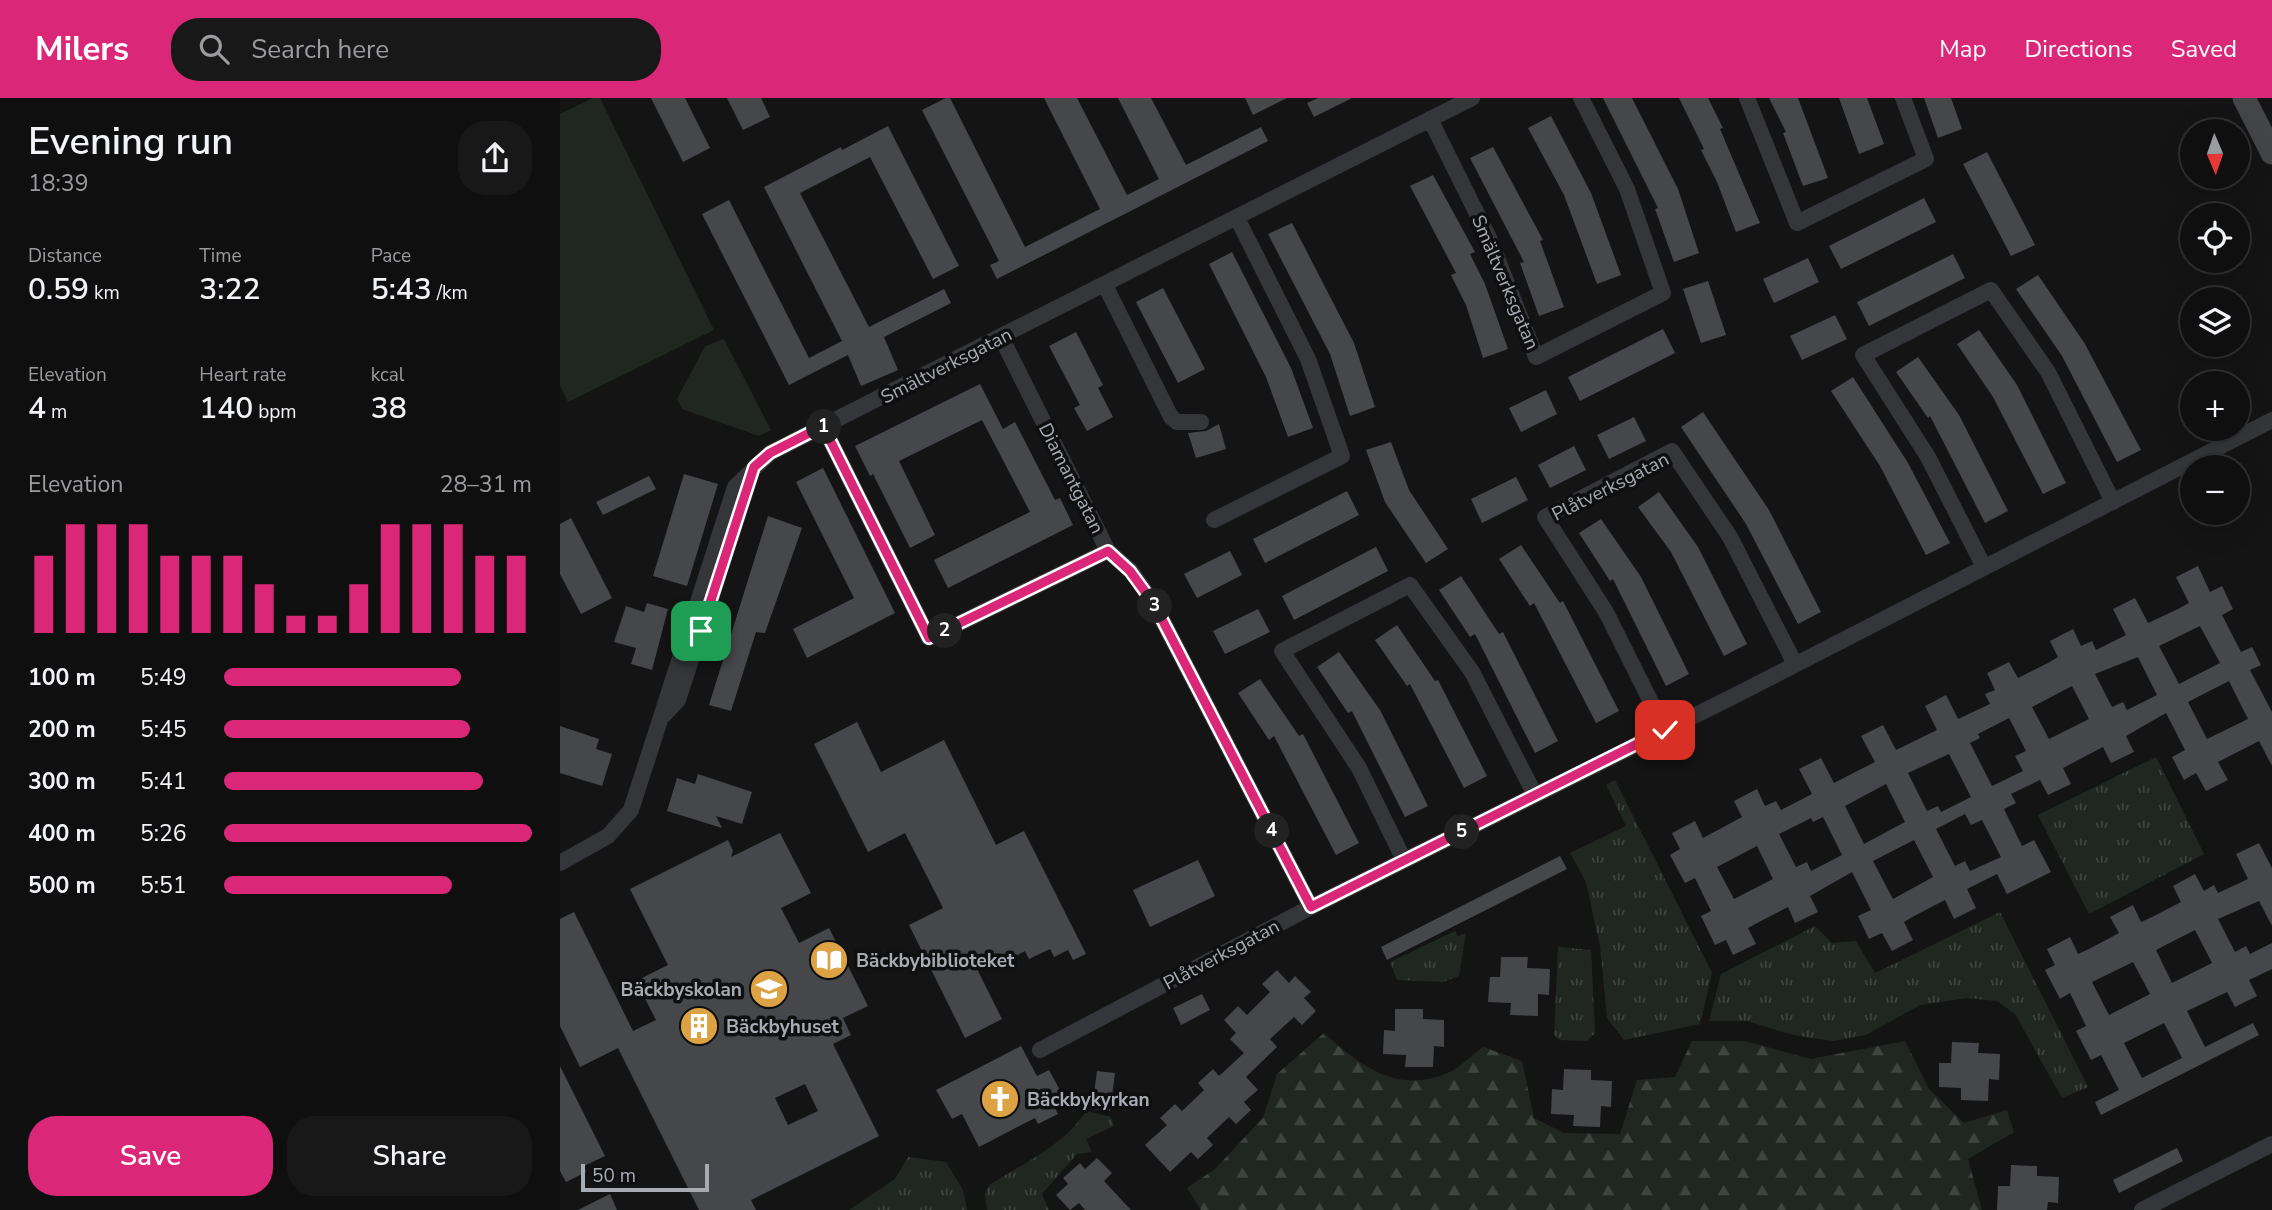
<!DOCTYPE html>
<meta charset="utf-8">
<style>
body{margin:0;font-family:"Nunito Sans",sans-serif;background:#181819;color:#f1f3f6;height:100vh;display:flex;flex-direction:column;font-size:26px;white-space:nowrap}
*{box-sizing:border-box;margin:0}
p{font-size:23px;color:#9b9c9f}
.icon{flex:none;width:38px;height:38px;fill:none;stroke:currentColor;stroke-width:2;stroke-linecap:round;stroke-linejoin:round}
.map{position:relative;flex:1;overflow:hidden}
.sheet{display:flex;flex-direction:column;background:#0f0f10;width:560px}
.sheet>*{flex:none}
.needle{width:46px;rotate:178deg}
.buttons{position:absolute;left:1620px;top:21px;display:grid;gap:14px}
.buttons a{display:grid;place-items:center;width:70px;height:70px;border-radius:50%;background:#0f0f10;box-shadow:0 7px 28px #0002,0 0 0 2px #2f2f30;font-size:35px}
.scale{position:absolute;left:21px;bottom:18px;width:128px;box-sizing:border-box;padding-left:7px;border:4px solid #a7abb4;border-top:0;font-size:19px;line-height:24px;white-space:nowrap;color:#a7abb4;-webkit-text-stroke:5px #0f0f10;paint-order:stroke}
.pin{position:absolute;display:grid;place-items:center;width:60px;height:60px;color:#fff;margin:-30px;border-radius:14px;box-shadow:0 4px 10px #0006}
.km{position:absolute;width:35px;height:35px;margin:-18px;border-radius:50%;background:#222;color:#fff;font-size:19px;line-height:35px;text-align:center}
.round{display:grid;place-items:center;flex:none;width:74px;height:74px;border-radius:28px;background:#181819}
.head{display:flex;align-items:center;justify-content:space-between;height:119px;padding:0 28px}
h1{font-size:38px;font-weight:600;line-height:52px}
.figures{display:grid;grid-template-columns:repeat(3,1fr);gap:10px;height:119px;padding:7px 28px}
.figures div{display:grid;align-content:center}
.figures b{font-size:30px;font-weight:600}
.figures small{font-size:19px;font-weight:400}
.figures p{font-size:19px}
.chart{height:196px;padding:14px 28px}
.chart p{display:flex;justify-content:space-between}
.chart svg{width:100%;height:126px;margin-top:7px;stroke:#db2777;stroke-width:6}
.cta{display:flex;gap:14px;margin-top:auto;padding:14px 28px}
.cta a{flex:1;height:80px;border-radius:28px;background:#db2777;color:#fff;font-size:28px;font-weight:600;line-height:80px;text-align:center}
.cta a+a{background:#181819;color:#f1f3f6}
ul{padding:0 28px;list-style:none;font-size:23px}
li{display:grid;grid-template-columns:112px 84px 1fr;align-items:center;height:52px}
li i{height:18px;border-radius:9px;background:#db2777}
header{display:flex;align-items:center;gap:42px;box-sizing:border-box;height:98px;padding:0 35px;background:#db2777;color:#fff}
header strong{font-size:33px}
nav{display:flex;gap:38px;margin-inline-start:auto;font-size:24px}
.search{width:490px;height:63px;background:#181819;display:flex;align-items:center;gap:18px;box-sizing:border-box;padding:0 24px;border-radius:28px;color:#9b9c9f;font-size:26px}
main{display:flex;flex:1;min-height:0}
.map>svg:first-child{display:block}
.grass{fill:url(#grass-tufts)}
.forest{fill:url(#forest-firs)}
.pitch{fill:#202721}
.building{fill:#46474a;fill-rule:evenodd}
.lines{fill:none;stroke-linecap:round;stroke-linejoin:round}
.street{stroke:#35363a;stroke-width:16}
.secondary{stroke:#434549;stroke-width:23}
.route-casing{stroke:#fff;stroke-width:14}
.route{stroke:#db2777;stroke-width:9}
.labels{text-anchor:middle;stroke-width:7;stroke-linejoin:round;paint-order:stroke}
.street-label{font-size:19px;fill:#a7abb4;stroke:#0f0f10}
.poi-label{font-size:19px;font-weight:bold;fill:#a7abb4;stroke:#0f0f10;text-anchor:start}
</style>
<header>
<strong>Milers</strong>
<div class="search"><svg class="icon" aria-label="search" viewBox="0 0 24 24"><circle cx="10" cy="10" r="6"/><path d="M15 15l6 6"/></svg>Search here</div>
<nav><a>Map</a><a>Directions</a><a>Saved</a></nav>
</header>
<main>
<section class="sheet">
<div class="head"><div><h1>Evening run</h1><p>18:39</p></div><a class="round"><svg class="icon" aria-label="share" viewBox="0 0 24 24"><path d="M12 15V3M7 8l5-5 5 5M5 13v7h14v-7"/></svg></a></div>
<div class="figures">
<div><p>Distance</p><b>0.59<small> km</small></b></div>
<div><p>Time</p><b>3:22</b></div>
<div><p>Pace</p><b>5:43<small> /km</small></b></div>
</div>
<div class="figures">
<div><p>Elevation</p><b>4<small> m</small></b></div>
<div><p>Heart rate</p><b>140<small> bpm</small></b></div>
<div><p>kcal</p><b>38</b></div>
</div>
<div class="chart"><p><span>Elevation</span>28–31 m</p>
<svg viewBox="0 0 160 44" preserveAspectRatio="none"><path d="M5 44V17M15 44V6M25 44V6M35 44V6M45 44V17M55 44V17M65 44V17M75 44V27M85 44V38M95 44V38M105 44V27M115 44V6M125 44V6M135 44V6M145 44V17M155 44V17"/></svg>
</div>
<ul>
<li><b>100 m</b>5:49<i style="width:77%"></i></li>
<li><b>200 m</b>5:45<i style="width:80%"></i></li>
<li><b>300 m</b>5:41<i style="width:84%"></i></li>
<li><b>400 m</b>5:26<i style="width:100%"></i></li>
<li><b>500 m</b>5:51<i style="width:74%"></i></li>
</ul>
<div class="cta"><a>Save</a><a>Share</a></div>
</section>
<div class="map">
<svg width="1712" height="1112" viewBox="0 0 1712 1112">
<defs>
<pattern id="grass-tufts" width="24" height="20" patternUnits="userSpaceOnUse" patternTransform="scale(1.75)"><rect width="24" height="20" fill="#202721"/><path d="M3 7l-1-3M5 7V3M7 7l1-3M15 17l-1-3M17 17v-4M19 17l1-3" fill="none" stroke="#3e443f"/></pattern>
<pattern id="forest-firs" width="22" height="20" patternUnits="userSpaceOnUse" patternTransform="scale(1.75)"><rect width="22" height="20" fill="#202721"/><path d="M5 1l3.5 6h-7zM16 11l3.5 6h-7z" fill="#3e443f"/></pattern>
</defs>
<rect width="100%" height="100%" fill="#141415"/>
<path class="grass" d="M1596 659 1644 756 1529 816 1478 717Z
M1055 682 1152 875 1140 926 1064 942 1047 920 1040 848 1026 784 1010 755 1066 728 1046 687Z
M1440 814 1528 989 1502 1000 1455 916 1437 903 1407 900 1360 907 1306 937 1273 943 1233 937 1187 923H1149L1161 876 1255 828 1272 845 1296 843 1315 875Z
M895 833 898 838 906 835 899 878 883 884 837 882 830 864Z
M998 849 1031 852 1035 935 1027 943 1000 942 994 937Z
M526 1013 551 1019 554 1028 526 1041 532 1054 517 1056 482 1096 489 1112H427L425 1097 429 1087C462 1066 505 1047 526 1013Z
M348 1059 386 1064 403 1092 407 1112H289L335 1081Z"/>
<path class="forest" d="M764 935C801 969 840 998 892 973 903 967 913 956 923 949L962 963 974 1020 1004 1035 1060 1036 1077 982 1115 979 1132 943H1185L1251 961 1345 943 1369 991 1404 1025 1447 1012 1454 1034 1408 1061 1422 1112H641L627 1090 655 1071 703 1020 717 976Z"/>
<path class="pitch" d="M33 0H40L154 232 8 304 0 288V16Z
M164 241 211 332 199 338 122 311 117 301 145 248Z"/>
<path class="building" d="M91 0H125L150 50 123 64Z
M167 0H201L210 19 183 32Z
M386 0H390L465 149 540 111 484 0H517L567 97 599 81 558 0H591L626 67 701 29 708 43 437 181 430 167 439 163 362 12Z
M685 0H727L693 17Z
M758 0H792L754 19 747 5Z
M1043 0H1072L1118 91 1139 155 1114 164 1095 111 1098 110Z
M1119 0H1148L1163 30 1160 31 1200 125 1176 134 1157 84 1141 52 1144 51Z
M1209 0H1238L1268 80 1243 88 1223 35 1226 34Z
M1279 0H1307L1324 46 1299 56Z
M1364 0H1391L1402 31 1378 40Z
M991 18 1031 95 1061 177 1037 186 1004 97 968 30Z
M328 28 399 168 373 181 310 59 240 95 309 229 384 191 391 205 324 239 338 272 301 288 288 257 229 287 142 116 169 102 249 260 282 243 204 89 281 49 282 52Z
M933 49 983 142 980 143 1004 209 979 218 960 165 964 164 910 60Z
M1427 54 1475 147 1451 158 1403 66Z
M873 77 915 154 910 156 925 186 948 251 923 260 906 207 891 177 896 175 850 88Z
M1364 100 1376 124 1281 171 1269 148Z
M732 125 794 245 815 309 790 318 770 256 708 136Z
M672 154 731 270 753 330 728 339 706 279 649 166Z
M1393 156 1405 180 1309 228 1297 204Z
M1248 160 1259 184 1214 205 1203 181Z
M1478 177 1525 246 1581 352 1557 364 1502 258 1456 191Z
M1148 183 1166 237 1141 245 1123 191Z
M603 190 645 271 618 285 576 204Z
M1275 217 1287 241 1242 262 1230 238Z
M1103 231 1115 255 1020 303 1008 279Z
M1419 232 1457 287 1506 385 1483 396 1433 299 1397 246Z
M516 234 543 287 538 290 553 319 527 333 514 310 520 307 489 248Z
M1358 259 1399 317 1448 413 1425 425 1370 318 1368 320 1336 274Z
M1293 279 1348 365 1390 445 1366 457 1320 368 1271 293Z
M420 286 443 331 455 324 495 402 500 400 513 427 388 490 374 462 470 414 422 322 339 363 375 437 350 450 313 376 310 378 295 348Z
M986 292 997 316 961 334 949 310Z
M1143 314 1209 412 1261 514 1238 526 1186 426 1121 329Z
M1074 319 1086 343 1049 361 1037 337Z
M659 326 666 351 636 360 628 335 646 333Z
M831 344 849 392 888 451 866 465 825 404 806 352Z
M1014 348 1026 372 990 390 978 367Z
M263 370 335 515 247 560 233 531 294 500 236 384Z
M124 376 158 386 127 488 93 478Z
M89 378 96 391 43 417 36 404Z
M956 379 968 402 922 425 911 401Z
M787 393 799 417 705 465 693 441Z
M1099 394 1138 449 1187 546 1164 558 1111 454 1078 409Z
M208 418 242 430 205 535 196 534 171 613 149 607Z
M11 420 52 500 21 516 0 476V426Z
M1041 421 1081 479 1129 576 1106 588 1053 481 1050 483 1019 435Z
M961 447 1000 505 1003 503 1059 613 1036 625 974 505 970 508 939 461Z
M816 449 828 473 734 522 722 498Z
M670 453 682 477 637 500 624 476Z
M1638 468 1650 494 1662 488 1673 511 1662 517 1681 554 1692 549 1701 567 1690 572 1712 614V668L1699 643 1658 664 1668 682 1646 693 1636 675 1624 682 1612 659 1625 652 1606 615 1566 638 1574 654 1551 665 1543 649 1503 670 1511 686 1488 697 1480 682 1451 696 1456 705 1444 711 1462 748 1474 742 1491 774 1447 796 1437 776 1407 791 1416 810 1394 821 1385 802 1354 818 1344 824 1353 842 1332 853 1322 835 1309 841 1298 818 1311 812 1292 774 1250 798 1258 814 1235 825 1228 809 1199 824 1188 830 1196 846 1173 857 1166 842 1155 847 1141 818 1151 813 1135 780 1125 785 1110 757 1120 751 1112 735 1135 723 1143 740 1182 719 1174 703 1197 691 1205 708 1216 703 1221 712 1252 696 1239 671 1261 660 1274 685 1315 664 1301 638 1323 627 1336 652 1377 632 1365 608 1386 597 1398 621 1430 606 1425 596 1435 592 1427 575 1449 564 1458 580 1488 565 1498 559 1490 543 1513 531 1521 548 1532 543 1536 552 1566 537 1553 511 1575 500 1588 525 1618 511 1629 505 1616 479ZM1640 528 1660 565 1619 586 1599 548ZM1578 559 1597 597 1567 612 1563 604 1552 609 1535 576ZM1669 583 1688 621 1647 641 1628 604ZM1512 588 1529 621 1489 641 1472 609ZM1449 620 1466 653 1455 658 1463 673 1432 688 1410 645 1420 640 1418 636ZM1389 656 1411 699 1381 714 1378 708 1367 713 1348 675ZM1326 686 1345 724 1304 746 1285 708ZM1405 716 1411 727 1422 722 1441 759 1410 773 1405 763 1395 768 1376 731ZM1263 719 1282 757 1251 773 1247 764 1236 769 1219 736 1251 720 1253 724ZM1354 742 1373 779 1333 801 1313 763ZM1197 748 1213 781 1174 801 1157 769Z
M901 478 939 536 943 534 998 643 975 655 915 536 910 539 879 492Z
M87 505 108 511 92 572 71 566 76 550 54 544 66 508 84 514Z
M698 511 710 534 665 556 653 533Z
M837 527 875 583 878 582 927 678 904 690 850 586 847 588 815 542Z
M779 554 820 612 868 708 845 719 792 613 788 615 757 569Z
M700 581 739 638 743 636 799 745 776 757 714 638 709 642 678 595Z
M297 624 321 674 384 642 436 747 464 733 526 856 513 862 508 852 494 859 490 851 469 861 465 853 444 864 439 855 415 867 442 921 405 940 349 827 383 810 345 735 308 754 254 646Z
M0 628 39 641 36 651 52 656 42 688 0 675Z
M138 676 192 694 182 726 156 718 162 730 107 713 117 680 135 686Z
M220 735 251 795 221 810 239 845 269 830 308 908 283 920 291 937 273 946 319 1038 191 1102 196 1112H139L58 950 20 969 0 928V821L14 814 73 933 96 922 76 883 108 867 70 791 168 742 173 753 171 759ZM245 986 258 1013 228 1027 215 1000Z
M1699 745 1712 770V828L1699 803 1658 821 1675 854 1686 848 1690 856 1712 845V871L1689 882 1697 898 1675 909 1667 894 1627 913 1645 949 1693 925 1699 937 1541 1017 1535 1004 1559 992 1541 957 1531 962 1516 933 1526 928 1510 895 1500 901 1485 872 1495 867 1487 851 1510 839 1518 856 1529 851 1559 835 1550 819 1573 807 1581 824 1592 819 1621 804 1613 788 1635 776 1644 793 1654 787 1658 795 1688 781 1676 756ZM1635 832 1652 865 1612 885 1596 852ZM1573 864 1590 896 1549 917 1532 884ZM1604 925 1622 960 1582 980 1564 945Z
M1000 758 1007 771 827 862 821 849Z
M638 762 655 798 590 829 573 792Z
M941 859H968L967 870 990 871 989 897 978 896V918L950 917 951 905 928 904 930 879H940Z
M717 872 729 885 735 878 751 894 744 900 756 913 742 927 734 919 710 941 717 949 686 979 698 992 684 1004 691 1012 676 1026 669 1019 647 1040 653 1047 638 1061 631 1054 610 1074 585 1047 607 1027 600 1020 615 1006 622 1013 644 992 638 985 653 971 659 978 684 955 670 941 676 935 664 922 678 908 687 917 710 894 702 886Z
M642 896 650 912 621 927 613 910Z
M835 911H863V921L884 922V949L874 948 873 969H845L846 957 823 956 824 932 835 933Z
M1392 944 1419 945 1418 955 1440 956 1439 982 1429 981 1428 1003 1401 1002V990L1379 989V965H1391Z
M461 948 477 978 489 972 503 998 492 1004 498 1016 478 1026 475 1020 419 1049 402 1016 392 1021 376 992Z
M0 968 45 1058 24 1068 26 1074 6 1084 0 1073Z
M1004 971 1031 972V982L1052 983 1051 1009 1041 1008 1040 1029 1013 1028 1014 1017 991 1016 992 991 1003 992Z
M537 973 555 975 550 1013 532 1011Z
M1617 1050 1623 1063 1559 1095 1553 1082Z
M537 1060 552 1075 544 1083 571 1112H525L519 1105 510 1112 496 1097 508 1086 503 1080 520 1065 525 1071Z
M1451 1067 1477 1068V1078L1499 1079 1498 1105 1488 1104 1487 1112H1437L1438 1088H1450Z
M50 1096 57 1112H18Z"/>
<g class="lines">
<path class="street" d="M1187 0 1237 125 1366 61 1343 0
M870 21 930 142 976 259 1103 195 1067 91 1021 0
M545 187 611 319 617 324H641
M441 239 548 453 571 473 594 506 751 809
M263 328 369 540 548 453
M654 422 782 358 748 261 677 120
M1424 469 1368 359 1303 257 1431 192 1488 274 1553 404
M104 617 118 602 192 374
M1105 632 1046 514 985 419 1112 353 1170 439 1235 566
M844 762 799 670 722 553 850 487 912 574 975 697
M0 765 48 738 71 712 175 389 210 355 912 0
M480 952 751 809 1174 598 1712 322
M1582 1112 1712 1046"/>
<path class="secondary" d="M1684 0 1712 55"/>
</g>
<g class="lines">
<g class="route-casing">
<path id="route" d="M141 533 194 369 210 355 263 328 369 540 548 453 570 473 594 506 751 809 1105 632"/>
</g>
<use href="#route" class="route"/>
</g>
<defs>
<g id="library-disc" transform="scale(2.0125)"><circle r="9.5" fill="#dda244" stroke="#0f0f10"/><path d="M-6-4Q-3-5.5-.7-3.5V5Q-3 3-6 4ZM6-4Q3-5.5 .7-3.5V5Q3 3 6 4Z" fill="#fff"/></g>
<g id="school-disc" transform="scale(2.0125)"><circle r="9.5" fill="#dda244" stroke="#0f0f10"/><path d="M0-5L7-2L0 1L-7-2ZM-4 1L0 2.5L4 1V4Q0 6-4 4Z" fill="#fff"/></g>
<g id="building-disc" transform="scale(2.0125)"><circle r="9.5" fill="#dda244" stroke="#0f0f10"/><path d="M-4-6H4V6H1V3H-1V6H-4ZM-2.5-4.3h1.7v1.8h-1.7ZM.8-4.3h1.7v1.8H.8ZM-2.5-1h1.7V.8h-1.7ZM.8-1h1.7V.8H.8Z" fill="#fff"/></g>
<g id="church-disc" transform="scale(2.0125)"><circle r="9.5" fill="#dda244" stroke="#0f0f10"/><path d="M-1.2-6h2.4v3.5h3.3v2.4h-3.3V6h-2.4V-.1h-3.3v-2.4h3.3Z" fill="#fff"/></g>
</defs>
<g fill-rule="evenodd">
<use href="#library-disc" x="269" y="862"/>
<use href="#school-disc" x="209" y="891"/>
<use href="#building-disc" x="139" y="928"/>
<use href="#church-disc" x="440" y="1001"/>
</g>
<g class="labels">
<g class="street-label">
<text transform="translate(946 184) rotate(67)" y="7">Smältverksgatan</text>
<text transform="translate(386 267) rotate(-27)" y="7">Smältverksgatan</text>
<text transform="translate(512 380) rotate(63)" y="7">Diamantgatan</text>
<text transform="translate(1050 388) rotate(-27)" y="7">Plåtverksgatan</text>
<text transform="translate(661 856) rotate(-28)" y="7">Plåtverksgatan</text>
</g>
<g class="poi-label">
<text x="296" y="869">Bäckbybiblioteket</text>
<text x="182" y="898" text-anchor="end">Bäckbyskolan</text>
<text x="166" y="935">Bäckbyhuset</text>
<text x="467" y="1008">Bäckbykyrkan</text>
</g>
</g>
</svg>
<div class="buttons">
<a><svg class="needle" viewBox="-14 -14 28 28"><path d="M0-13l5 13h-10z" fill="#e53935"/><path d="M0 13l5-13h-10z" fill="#9b9c9f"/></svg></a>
<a><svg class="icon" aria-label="locate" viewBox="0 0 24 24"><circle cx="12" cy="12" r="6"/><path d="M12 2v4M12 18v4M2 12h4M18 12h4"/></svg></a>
<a><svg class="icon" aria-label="layers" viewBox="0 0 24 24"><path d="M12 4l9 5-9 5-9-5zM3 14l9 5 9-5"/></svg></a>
<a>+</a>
<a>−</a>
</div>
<div class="scale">50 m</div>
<div class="pin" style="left:141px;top:533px;background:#1e9e55"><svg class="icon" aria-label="arrive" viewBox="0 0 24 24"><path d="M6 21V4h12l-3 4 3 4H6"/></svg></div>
<div class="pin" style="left:1105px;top:632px;background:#d93025"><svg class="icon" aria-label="check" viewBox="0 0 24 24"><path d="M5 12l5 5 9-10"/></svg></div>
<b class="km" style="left:264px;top:329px">1</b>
<b class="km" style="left:385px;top:533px">2</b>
<b class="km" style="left:595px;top:508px">3</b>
<b class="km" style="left:712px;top:733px">4</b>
<b class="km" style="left:902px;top:734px">5</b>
</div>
</main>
